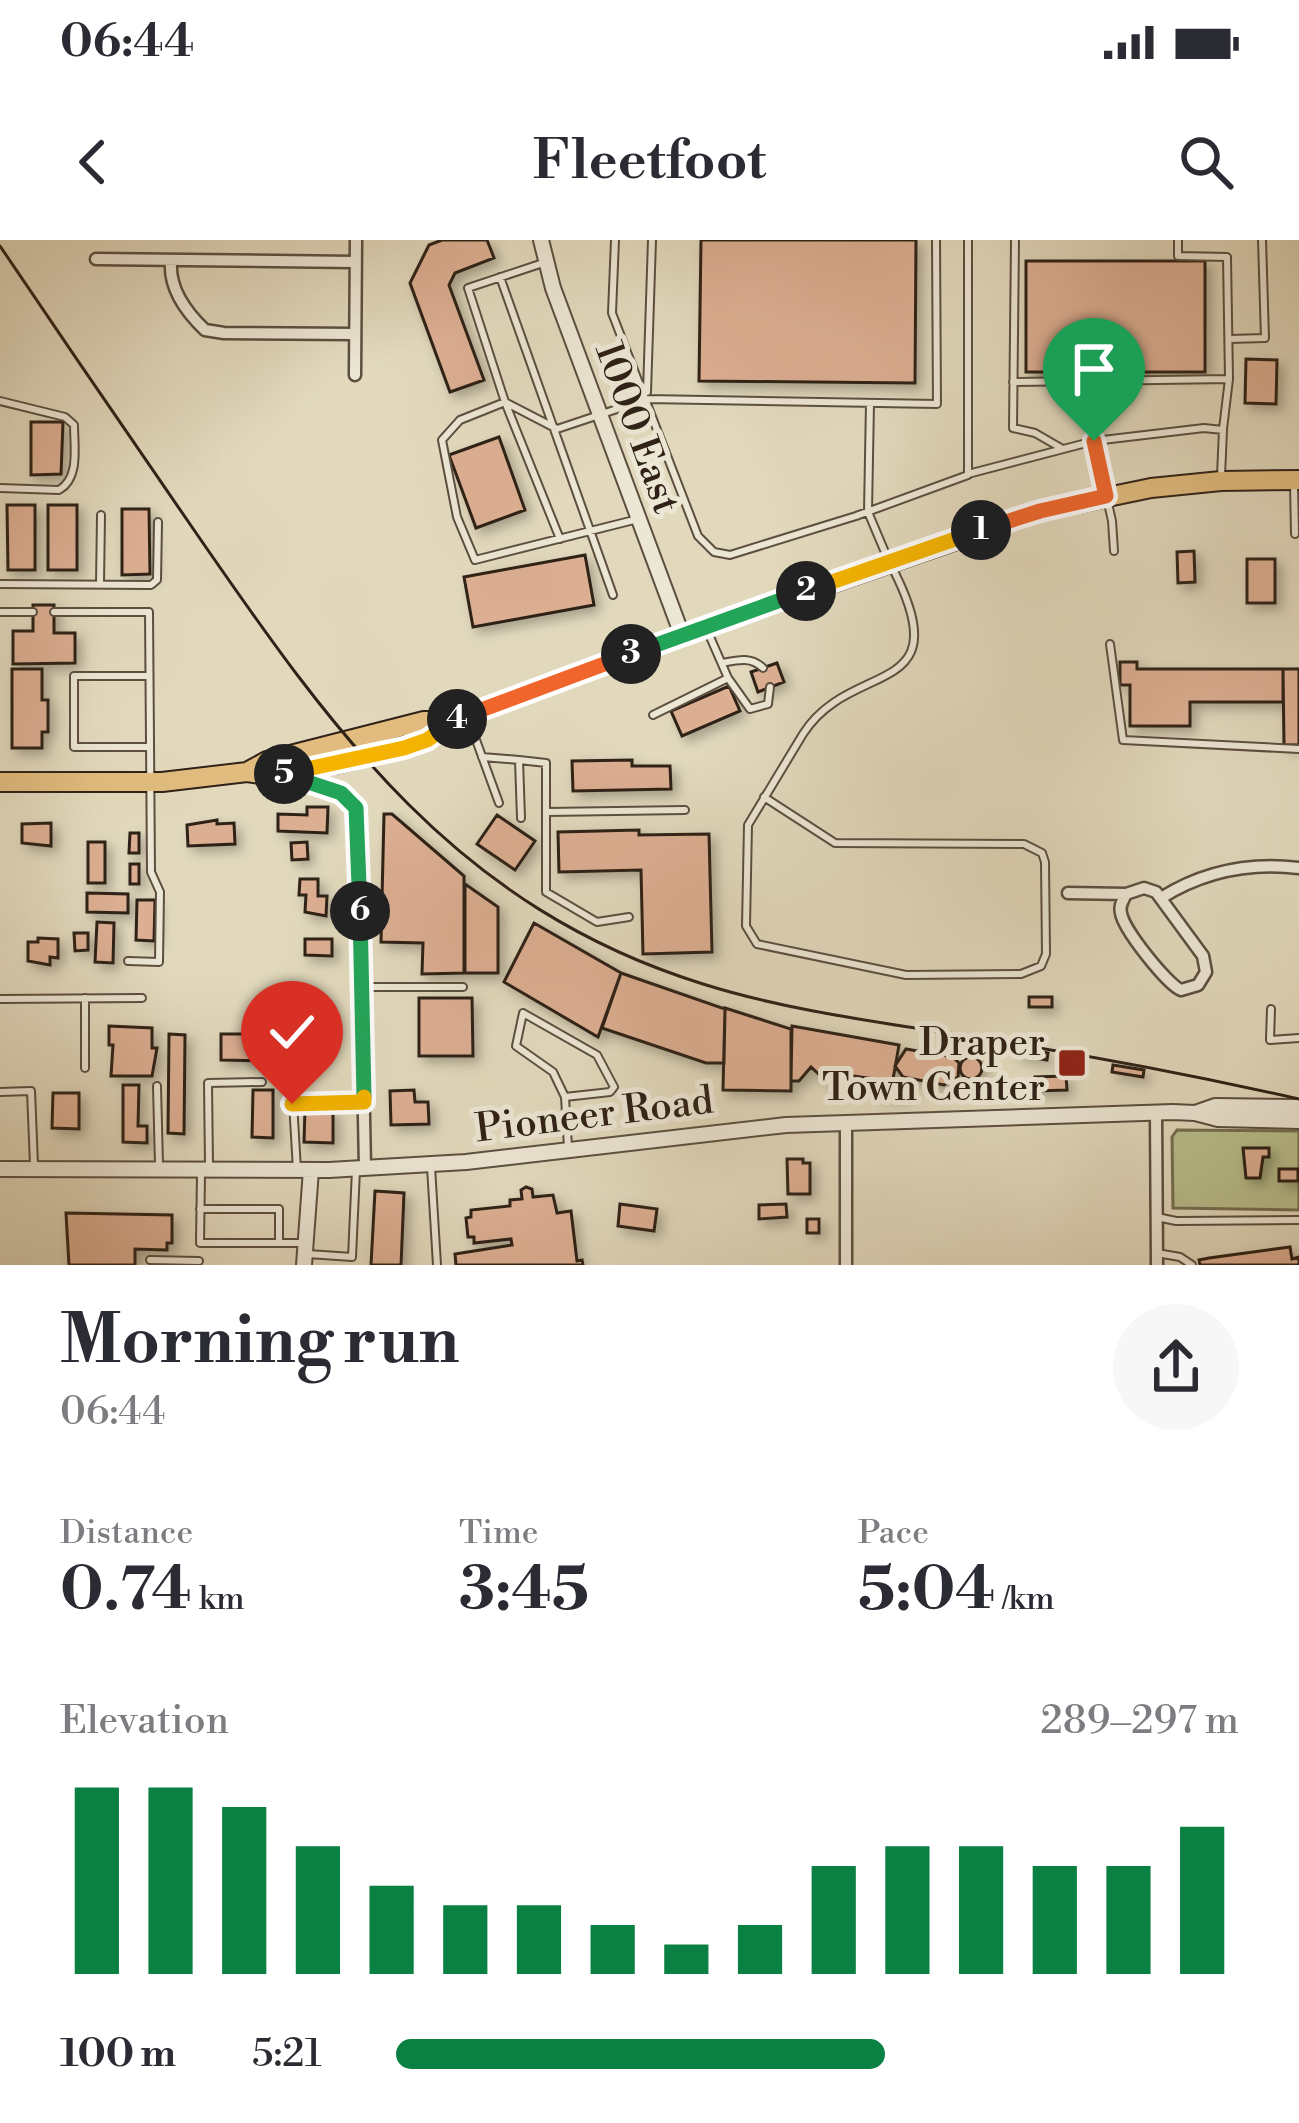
<!DOCTYPE html>
<meta charset="utf-8">
<style>
body{margin:0;font-family:"Libre Bodoni",serif;background:#f7f7f7;color:#2b2b33;height:100vh;display:flex;flex-direction:column;font-size:45px;white-space:nowrap}
*{box-sizing:border-box;margin:0}
p{font-size:39px;color:#7c7c81}
.icon{flex:none;width:66px;height:66px;fill:none;stroke:currentColor;stroke-width:2;stroke-linecap:round;stroke-linejoin:round}
.map{position:relative;height:1025px;overflow:hidden}
.sheet{display:flex;flex-direction:column;background:#fff;flex:1}
.sheet>*{flex:none}
.pin{position:absolute;display:grid;place-items:center;width:102px;height:102px;color:#fff;margin:-123px -51px;border-radius:50% 50% 50% 0;rotate:-45deg;box-shadow:0 0 12px #0007}
.pin .icon{rotate:45deg}
.km{position:absolute;width:60px;height:60px;margin:-30px;border-radius:50%;background:#222;color:#fff;font-size:33px;line-height:60px;text-align:center}
.round{display:grid;place-items:center;flex:none;width:126px;height:126px;border-radius:63px;background:#f7f7f7}
.head{display:flex;align-items:center;justify-content:space-between;height:204px;padding:0 60px}
h1{font-size:66px;font-weight:700;line-height:90px}
.figures{display:grid;grid-template-columns:repeat(3,1fr);gap:18px;height:204px;padding:12px 60px}
.figures div{display:grid;align-content:center}
.figures b{font-size:60px;font-weight:700}
.figures small{font-size:33px;font-weight:400}
.figures p{font-size:33px}
.chart{height:336px;padding:24px 60px}
.chart p{display:flex;justify-content:space-between}
.chart svg{width:100%;height:216px;margin-top:12px;stroke:#0b8043;stroke-width:6}
ul{padding:0 60px;list-style:none;font-size:39px}
li{display:grid;grid-template-columns:192px 144px 1fr;align-items:center;height:90px}
li i{height:30px;border-radius:15px;background:#0b8043}
.status{display:flex;justify-content:space-between;align-items:center;height:84px;padding:0 60px;background:#fff;direction:ltr}
.status svg{height:33px;fill:currentColor}
header{display:flex;justify-content:space-between;align-items:center;height:156px;padding:0 60px;background:#fff;font-size:54px;font-weight:700}
.map>svg:first-child{display:block}
.green{fill:#b9be8d;stroke:#747052;stroke-width:3}
.building{fill:#dcae92;stroke:#2f2117;stroke-width:3;filter:url(#shadow)}
.lines{fill:none;stroke-linecap:round;stroke-linejoin:round}
.service-casing{stroke:#5c4f40;stroke-width:10}
.minor-casing{stroke:#5c4f40;stroke-width:15}
.tertiary-casing{stroke:#5c4f40;stroke-width:18}
.primary-casing{stroke:#2f2117;stroke-width:22}
.service{stroke:#ece6d4;stroke-width:6}
.minor{stroke:#ece6d4;stroke-width:10}
.tertiary{stroke:#ece6d4;stroke-width:14}
.primary{stroke:#e1bc7e;stroke-width:18}
.tram{stroke:#2f2117;stroke-width:3}
.split-1-casing{stroke:#fff;stroke-width:24}
.split-2-casing{stroke:#fff;stroke-width:24}
.split-3-casing{stroke:#fff;stroke-width:24}
.split-4-casing{stroke:#fff;stroke-width:24}
.split-5-casing{stroke:#fff;stroke-width:24}
.split-6-casing{stroke:#fff;stroke-width:24}
.split-7-casing{stroke:#fff;stroke-width:24}
.split-8-casing{stroke:#fff;stroke-width:24}
.split-1{stroke:#f0652b;stroke-width:15}
.split-2{stroke:#f5b400;stroke-width:15}
.split-3{stroke:#22a559;stroke-width:15}
.split-4{stroke:#f0652b;stroke-width:15}
.split-5{stroke:#f5b400;stroke-width:15}
.split-6{stroke:#22a559;stroke-width:15}
.split-7{stroke:#22a559;stroke-width:15}
.split-8{stroke:#f5b400;stroke-width:15}
.poi-dot{fill:#8f2418;stroke:#ece6d4;stroke-width:4.5}
.labels{text-anchor:middle;stroke-width:10;stroke-linejoin:round;paint-order:stroke}
.street-label{font-size:39px;fill:#2f2117;stroke:#ece6d4}
.poi-label{font-size:39px;fill:#2f2117;stroke:#ece6d4;text-anchor:end}
</style>
<div class="status"><b>06:44</b><svg viewBox="0 0 49 12"><path d="M0 12V9h3v3zM5 12V6h3v6zM10 12V3h3v9zM15 12V0h3v12zM26 1h20v11H26zM47 4h2v5h-2z"/></svg></div>
<header><svg class="icon" aria-label="back" viewBox="0 0 24 24"><path d="M15 5l-7 7 7 7"/></svg>Fleetfoot<svg class="icon" aria-label="search" viewBox="0 0 24 24"><circle cx="10" cy="10" r="6"/><path d="M15 15l6 6"/></svg></header>
<div class="map">
<svg width="1299" height="1025" viewBox="0 0 1299 1025">
<defs>
<filter id="shadow"><feDropShadow dx="5.5" dy="5.5" stdDeviation="6" flood-color="#0004"/></filter>
</defs>
<rect width="100%" height="100%" fill="#e2d9bd"/>
<filter id="stains"><feTurbulence type="fractalNoise" baseFrequency=".00167" numOctaves="4"/><feColorMatrix values="0 0 0 0 .2 0 0 0 0 .09 0 0 0 0 .02 0 0 0 .5 -.17"/></filter>
<radialGradient id="worn" r=".72"><stop offset=".6" stop-color="#630" stop-opacity="0"/><stop offset="1" stop-color="#630" stop-opacity=".3"/></radialGradient>
<path class="green" d="M1177 890 1299 891V970L1173 968 1172 897Z"/>
<path class="building" d="M442 0H487L494 18 455 33 449 45 484 140 450 152 410 43 429 5Z
M701 0H916L915 143 699 141Z
M1026 21H1205V132H1026Z
M1246 119 1277 120 1276 164 1245 163Z
M31 182H63L61 234 31 235Z
M499 197 525 270 476 288 449 215Z
M7 265H35V330H8Z
M48 265H77V330H48Z
M122 269H149L150 334 122 335Z
M1194 311 1195 342 1178 343 1177 312Z
M585 315 594 365 473 387 464 337Z
M1247 319H1275V363H1247Z
M33 365H54V393H75V423L13 424V391H33Z
M1120 422H1137V429H1283V462H1190V486H1130V445H1120Z
M777 423 784 442 758 452 751 432Z
M12 429H42V460H48V492H42V508H12Z
M1283 429H1299V505H1284Z
M729 446 740 471 682 496 671 471Z
M632 520V526H670L671 549 573 551 572 521Z
M307 567H328L327 593 278 591V574L307 575Z
M384 574H392L464 636V733L422 734 423 703 381 702Z
M497 575 535 601 515 630 477 604Z
M217 580V584L234 583 235 604 188 606 187 585Z
M51 583V606L22 603V584Z
M639 590V595L709 594 712 712 643 714 641 630 559 632 558 592Z
M130 593H139V613H129Z
M88 602H105V643H88Z
M307 602 308 619 292 620 291 603Z
M130 624H139V644H130Z
M300 639H318V656H327L326 676 305 672 306 655H299Z
M465 644 498 667V733H465Z
M87 653 128 654V673L87 672Z
M137 660H155L154 701 136 700Z
M97 682 114 683 113 723 95 722Z
M534 683 621 733 598 797 504 742Z
M74 693H88V710L75 711Z
M38 698 58 699V718L50 717V725L28 721V702H38Z
M305 699H332V716L305 715Z
M621 733 725 769 724 823H706L602 788Z
M1029 757H1052V767H1029Z
M419 758H472L473 816H419Z
M725 768 791 789V851L723 850Z
M109 786 152 788V808H157L152 836H111L113 805H109Z
M792 786 899 805 892 845 904 847 902 857 878 852 881 840 834 833 826 841 811 827 799 841H791Z
M169 794 185 795 184 894 168 893Z
M221 794H275V821L221 820Z
M1017 808 1048 813 1047 820 1016 815Z
M906 809 953 817 959 823 958 837 944 845 903 837 895 826Z
M960 828a11 11 0 1 1 22 0a11 11 0 1 1-22 0Z
M1113 825 1144 830 1143 837 1112 832Z
M1066 836 1067 850 1035 851V837Z
M123 845H139L138 886H147V903L123 902Z
M253 850H273V898L252 897Z
M414 850 415 862H428L429 884 391 885 390 851Z
M53 853H79V889L52 888Z
M305 869 333 870V903L304 902Z
M1243 908H1269V917H1263L1260 938H1246Z
M787 919H803V923H810V954H788Z
M1279 929H1298V941H1279Z
M526 947 532 949 533 957 553 955 557 973 571 971 577 1021 582 1020 583 1025H456L455 1014 512 1005 511 999 474 1003V997H468L466 978 471 977V970L510 966V960L522 959 521 950Z
M375 951 404 953 401 1025H371Z
M620 964 657 969 654 991 618 986Z
M786 964 787 977 759 979V965Z
M66 973 172 975V1003H167V1010L135 1009V1025H69Z
M807 979H819V993H807Z
M1290 1007 1292 1019 1299 1017V1025H1200L1199 1020 1209 1018Z"/>
<g class="lines">
<g class="service-casing">
<path id="service" d="M615 0 612 73 698 296 714 312 730 315 856 276 968 235V0
M1015 0 1013 188 1035 193 1061 208
M546 22 468 48 505 162 560 299
M500 37 613 355
M1229 99 1265 98 1262 0
M1013 142 1229 139 1227 17 1178 16V0
M647 152 652 0
M0 161 65 177 74 185C74 207 80 238 59 250L0 248
M870 163 868 272 887 317
M1223 189 1229 139
M1094 201 1204 188 1223 190 1221 236
M968 234 1094 201 1112 281 1114 311
M1294 244 1295 294
M638 279 475 320 457 277 442 200 460 180 505 162 557 189 647 159 937 164 936 0
M0 344 151 345 157 340 158 282
M100 344 101 275
M0 372H33
M54 372H149L151 632 160 652 159 722 128 721
M1110 404 1123 500 1299 509
M722 423C737 420 751 416 763 428
M728 438 750 469 768 464 770 447
M653 475 728 438 707 390
M468 478 499 563
M149 507H74V436H149
M482 517 519 520
M764 557 835 603 1024 604 1042 613 1045 622 1046 714 1041 726 1021 734 906 735 757 704 746 686 748 585 803 494C851 418 960 461 893 329
M547 572 685 570
M521 578 519 520 546 523V652L597 682 629 677
M361 747H463
M0 759 142 758
M1271 769 1270 800 1299 798
M85 828V758
M157 846 159 925
M0 852 31 851 34 925
M565 857 553 832 516 806 523 773 597 815 614 847 610 852 565 857 568 907
M209 926 208 843 262 842
M431 927 437 1025
M297 930 293 862H364
M201 933 200 1003H302
M200 969H279V1003
M1157 977 1176 981 1299 980
M1157 1013 1180 1017 1192 1025
M308 1014 352 1017 356 930
M150 1020 199 1021"/>
</g>
<g class="minor-casing">
<path id="minor" d="M96 19 355 22
M171 22C169 49 186 72 205 90L224 93 355 94
M355 135 356 0
M286 534 341 553 358 574 365 928
M1068 653 1126 654 1144 648 1156 652 1203 716 1206 732 1198 745 1181 750C1167 744 1123 689 1121 673 1119 665 1123 661 1126 654
M1161 658C1204 631 1249 622 1299 628
M1156 873 1157 1025
M846 882V1025"/>
</g>
<g class="tertiary-casing">
<path id="tertiary" d="M541 0 553 48 682 395
M1195 873 1215 866 1299 867
M0 929 329 930 466 922 786 885 1173 872 1195 873 1218 879 1299 881
M304 1025 311 930"/>
</g>
<g class="primary-casing">
<path id="primary" d="M247 532 267 521 424 481H453
M0 542H162L247 532 267 535 335 524 404 508 427 500 468 475 682 395 1040 271 1151 248 1221 241 1299 240"/>
</g>
<use href="#service" class="service"/>
<use href="#minor" class="minor"/>
<use href="#tertiary" class="tertiary"/>
<use href="#primary" class="primary"/>
<path class="tram" d="M0 6C64 101 129 196 194 290 334 493 456 667 703 744 792 772 887 783 979 798 1086 815 1193 835 1299 859"/>
</g>
<g class="lines">
<g class="split-1-casing">
<path id="split-1" d="M981 290 1040 271 1106 256 1094 201"/>
</g>
<g class="split-2-casing">
<path id="split-2" d="M806 351 981 290"/>
</g>
<g class="split-3-casing">
<path id="split-3" d="M631 414 806 351"/>
</g>
<g class="split-4-casing">
<path id="split-4" d="M457 479 631 414"/>
</g>
<g class="split-5-casing">
<path id="split-5" d="M284 534 404 508 427 500 457 479"/>
</g>
<g class="split-6-casing">
<path id="split-6" d="M284 534 341 553 356 568 360 671"/>
</g>
<g class="split-7-casing">
<path id="split-7" d="M360 671 364 857"/>
</g>
<g class="split-8-casing">
<path id="split-8" d="M292 864 364 862V857"/>
</g>
<use href="#split-1" class="split-1"/>
<use href="#split-2" class="split-2"/>
<use href="#split-3" class="split-3"/>
<use href="#split-4" class="split-4"/>
<use href="#split-5" class="split-5"/>
<use href="#split-6" class="split-6"/>
<use href="#split-7" class="split-7"/>
<use href="#split-8" class="split-8"/>
</g>
<rect class="poi-dot" x="1057" y="808" width="30" height="30" rx="6"/>
<g class="labels">
<g class="street-label">
<text transform="translate(639 187) rotate(70)" y="14">1000 East</text>
<text transform="translate(594 873) rotate(-7)" y="14">Pioneer Road</text>
</g>
<g class="poi-label">
<text x="1045" y="815">Draper<tspan x="1045" dy="45">Town Center</tspan></text>
</g>
</g>
<rect width="100%" height="100%" filter="url(#stains)"/>
<rect width="100%" height="100%" fill="url(#worn)"/>
</svg>
<div class="pin" style="left:1094px;top:201px;background:#1e9e55"><svg class="icon" aria-label="arrive" viewBox="0 0 24 24"><path d="M6 21V4h12l-3 4 3 4H6"/></svg></div>
<div class="pin" style="left:292px;top:864px;background:#d93025"><svg class="icon" aria-label="check" viewBox="0 0 24 24"><path d="M5 12l5 5 9-10"/></svg></div>
<b class="km" style="left:981px;top:290px">1</b>
<b class="km" style="left:806px;top:351px">2</b>
<b class="km" style="left:631px;top:414px">3</b>
<b class="km" style="left:457px;top:479px">4</b>
<b class="km" style="left:284px;top:534px">5</b>
<b class="km" style="left:360px;top:671px">6</b>
</div>
<section class="sheet">
<div class="head"><div><h1>Morning run</h1><p>06:44</p></div><a class="round"><svg class="icon" aria-label="share" viewBox="0 0 24 24"><path d="M12 15V3M7 8l5-5 5 5M5 13v7h14v-7"/></svg></a></div>
<div class="figures">
<div><p>Distance</p><b>0.74<small> km</small></b></div>
<div><p>Time</p><b>3:45</b></div>
<div><p>Pace</p><b>5:04<small> /km</small></b></div>
</div>
<div class="chart"><p><span>Elevation</span>289–297 m</p>
<svg viewBox="0 0 160 44" preserveAspectRatio="none"><path d="M5 44V6M15 44V6M25 44V10M35 44V18M45 44V26M55 44V30M65 44V30M75 44V34M85 44V38M95 44V34M105 44V22M115 44V18M125 44V18M135 44V22M145 44V22M155 44V14"/></svg>
</div>
<ul>
<li><b>100 m</b>5:21<i style="width:58%"></i></li>
</ul>
</section>
